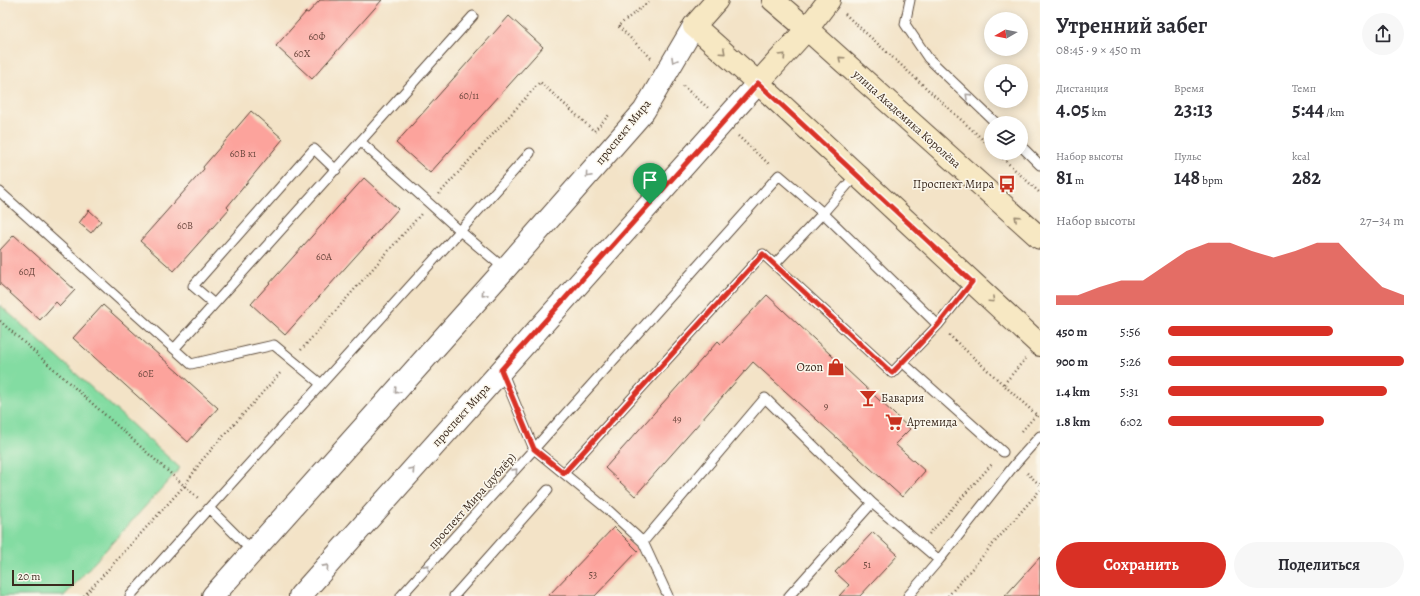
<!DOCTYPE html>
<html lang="ru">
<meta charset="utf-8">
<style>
body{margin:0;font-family:Alegreya,serif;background:#f7f7f7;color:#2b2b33;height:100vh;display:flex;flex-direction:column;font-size:15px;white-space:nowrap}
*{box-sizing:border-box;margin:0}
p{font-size:13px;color:#7c7c81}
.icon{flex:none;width:22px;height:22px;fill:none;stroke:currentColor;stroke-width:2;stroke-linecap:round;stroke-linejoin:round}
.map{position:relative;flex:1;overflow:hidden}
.details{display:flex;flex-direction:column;background:#fff;width:380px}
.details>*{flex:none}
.needle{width:26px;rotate:261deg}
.tools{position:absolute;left:984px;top:12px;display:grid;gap:8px}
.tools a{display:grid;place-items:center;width:44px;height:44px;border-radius:50%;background:#fff;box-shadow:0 2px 10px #0003;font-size:20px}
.scale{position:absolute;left:12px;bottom:10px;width:62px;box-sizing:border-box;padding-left:4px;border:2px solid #3b2a1e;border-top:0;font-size:11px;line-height:14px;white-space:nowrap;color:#3b2a1e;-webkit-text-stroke:3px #fbf7ec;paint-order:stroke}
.pin{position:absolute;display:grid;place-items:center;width:34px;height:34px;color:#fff;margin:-41px -17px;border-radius:50% 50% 50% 0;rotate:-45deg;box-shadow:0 0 4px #0007}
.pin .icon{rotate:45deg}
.round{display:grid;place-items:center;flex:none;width:42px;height:42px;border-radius:21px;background:#f7f7f7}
.head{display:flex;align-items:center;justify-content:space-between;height:68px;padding:0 16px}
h1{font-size:22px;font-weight:700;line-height:30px}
.figures{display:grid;grid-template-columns:repeat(3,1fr);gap:6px;height:68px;padding:4px 16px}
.figures div{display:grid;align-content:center}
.figures b{font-size:20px;font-weight:700}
.figures small{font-size:11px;font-weight:400}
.figures p{font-size:11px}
.chart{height:112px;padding:8px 16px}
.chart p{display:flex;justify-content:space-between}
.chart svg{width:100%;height:72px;margin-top:4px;fill:#d93025;opacity:.7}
.button{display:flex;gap:8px;margin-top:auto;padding:8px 16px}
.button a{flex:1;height:46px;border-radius:24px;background:#d93025;color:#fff;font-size:16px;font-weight:700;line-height:46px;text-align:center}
.button a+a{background:#f7f7f7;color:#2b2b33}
ul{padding:0 16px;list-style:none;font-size:13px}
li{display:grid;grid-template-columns:64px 48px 1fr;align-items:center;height:30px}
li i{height:10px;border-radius:5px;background:#d93025}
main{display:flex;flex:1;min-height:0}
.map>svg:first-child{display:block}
.green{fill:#83dca2;stroke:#5f8360}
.building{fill:#fca39c}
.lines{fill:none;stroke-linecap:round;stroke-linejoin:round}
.service-casing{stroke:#574637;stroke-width:11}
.tertiary-casing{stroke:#574637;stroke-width:24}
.secondary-casing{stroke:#574637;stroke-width:24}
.path{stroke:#574637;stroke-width:2.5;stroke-dasharray:1 3;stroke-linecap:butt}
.service{stroke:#fff;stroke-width:9}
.tertiary{stroke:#fff;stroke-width:22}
.secondary{stroke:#f7e8c3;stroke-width:22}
.oneway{stroke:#998970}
.oneway2{stroke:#a79f9a}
.route-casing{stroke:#fff;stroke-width:8}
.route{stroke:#d93025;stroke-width:5}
.labels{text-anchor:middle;stroke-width:3;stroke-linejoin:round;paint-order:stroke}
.number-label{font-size:10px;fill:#6b483e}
.street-label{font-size:12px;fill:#3b2a1e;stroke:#fbf7ec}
.poi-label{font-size:12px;fill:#3b2a1e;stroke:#fbf7ec;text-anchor:end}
</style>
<main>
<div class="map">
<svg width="1040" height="596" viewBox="0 0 1040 596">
<rect width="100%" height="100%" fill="#fbf7ec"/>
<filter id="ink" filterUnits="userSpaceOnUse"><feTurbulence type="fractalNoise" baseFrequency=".025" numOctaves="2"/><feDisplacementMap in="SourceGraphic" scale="8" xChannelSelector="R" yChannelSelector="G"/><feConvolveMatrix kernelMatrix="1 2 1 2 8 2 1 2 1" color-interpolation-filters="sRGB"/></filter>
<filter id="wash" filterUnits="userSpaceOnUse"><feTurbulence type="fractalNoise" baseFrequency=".012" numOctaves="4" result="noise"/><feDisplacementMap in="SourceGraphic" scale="16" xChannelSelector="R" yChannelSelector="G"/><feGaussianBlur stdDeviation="0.9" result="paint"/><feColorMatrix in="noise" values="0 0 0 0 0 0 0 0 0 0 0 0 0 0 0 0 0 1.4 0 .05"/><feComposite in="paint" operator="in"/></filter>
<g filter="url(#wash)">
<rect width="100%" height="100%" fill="#f3e3c7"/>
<path class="green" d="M0 305 180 468 64 596H0Z"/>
<g id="blocks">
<path class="building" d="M320 0H382L312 79 276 46 306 12 308 13Z
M509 16 543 47 430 173 396 143Z
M251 111 283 139 227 207 229 209 174 271 140 241 204 169 203 167Z
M364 178 398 209 285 335 251 304Z
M89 210 101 221 91 233 79 223Z
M14 235 75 290 60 306 56 302 40 320 0 284V250Z
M767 295 910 429 895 444 925 471 902 497 753 362 635 496 605 468 718 341 721 344Z
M103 305 218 408 188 442 73 338Z
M614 527 638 551 595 596H548Z
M873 532 898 555 860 596H839L849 585 835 572Z
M1040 557V596H1005Z"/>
</g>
</g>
<g filter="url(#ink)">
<use href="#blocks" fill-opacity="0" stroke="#574637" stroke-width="1"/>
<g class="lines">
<g class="service-casing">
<path id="service" d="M910 0 905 24 928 58 996 123
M361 142 460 231 530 153
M1021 146 1040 165
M0 192 191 364 274 345 321 384
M775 264 823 213 856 175
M214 304 193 286 314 149 336 170
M174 349 473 16
M902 362 1003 452
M502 371 534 449 606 508 643 542 765 398 872 503 939 560 1016 463 1040 436
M564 473 763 254 892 373 938 325 972 282
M643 542 668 596
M253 552 209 508 460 231 505 269
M130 596 209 508
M401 596 534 449 779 175 823 213 938 325
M454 596 548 490
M789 596 872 503
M908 596 939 560"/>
</g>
<g class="tertiary-casing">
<path id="tertiary" d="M213 596 505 269 644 111 694 26
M300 596 758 83"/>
</g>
<g class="secondary-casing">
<path id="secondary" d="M717 0 694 26 758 83 1040 345
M773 0 807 29 1040 238
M758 83 807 29 829 0"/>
</g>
<path class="path" d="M845 14 991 147
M651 58 618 26 651 0
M683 86 708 108
M738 136 770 165
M997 153 1040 193
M439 194 540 82 594 131 610 114
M0 321 198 498
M949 335 1040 418
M301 350 421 214
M1004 384 1025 359
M1022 431 1036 415
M1027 473 1040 485
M929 534 993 463
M84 596 185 485 202 460 282 371
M948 596 1040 490"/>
<use href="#service" class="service"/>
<use href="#tertiary" class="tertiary"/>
<use href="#secondary" class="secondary"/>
</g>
<defs><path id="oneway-chevron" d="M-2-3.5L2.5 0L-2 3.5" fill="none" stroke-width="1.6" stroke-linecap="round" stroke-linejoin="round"/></defs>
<g class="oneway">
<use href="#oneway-chevron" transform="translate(723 52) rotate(42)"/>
<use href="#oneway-chevron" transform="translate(783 56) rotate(-47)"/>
<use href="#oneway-chevron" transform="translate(841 59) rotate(-138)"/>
<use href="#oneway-chevron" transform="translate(1017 218) rotate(-138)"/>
<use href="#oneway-chevron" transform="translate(992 300) rotate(43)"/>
</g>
<g class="oneway2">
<use href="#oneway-chevron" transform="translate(674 60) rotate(120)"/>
<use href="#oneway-chevron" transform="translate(968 96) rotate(-136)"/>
<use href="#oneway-chevron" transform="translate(588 175) rotate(131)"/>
<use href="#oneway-chevron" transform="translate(484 294) rotate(132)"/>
<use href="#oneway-chevron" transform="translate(397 391) rotate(132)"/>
<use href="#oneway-chevron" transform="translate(412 470) rotate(-48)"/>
<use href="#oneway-chevron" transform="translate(515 471) rotate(-48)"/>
<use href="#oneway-chevron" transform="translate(326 567) rotate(-48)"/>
<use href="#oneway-chevron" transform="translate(427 567) rotate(-48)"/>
</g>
</g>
<g class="lines" filter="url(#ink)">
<g class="route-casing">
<path id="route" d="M758 83 972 282 938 325 892 373 763 254 564 473 534 449 501 370Z"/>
</g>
<use href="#route" class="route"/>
</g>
<defs>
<g id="bus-bare" transform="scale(1.38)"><path d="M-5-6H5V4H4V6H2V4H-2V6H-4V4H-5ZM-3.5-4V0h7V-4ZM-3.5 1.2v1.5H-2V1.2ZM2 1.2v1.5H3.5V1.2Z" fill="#c8321e" stroke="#fbf7ec" stroke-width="2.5" paint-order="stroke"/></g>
<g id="shop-bare" transform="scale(1.38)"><path d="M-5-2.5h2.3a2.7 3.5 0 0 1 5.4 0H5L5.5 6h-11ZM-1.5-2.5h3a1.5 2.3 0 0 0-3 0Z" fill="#c8321e" stroke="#fbf7ec" stroke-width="2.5" paint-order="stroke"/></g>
<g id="bar-bare" transform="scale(1.38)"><path d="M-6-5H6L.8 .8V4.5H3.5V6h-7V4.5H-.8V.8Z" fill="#c8321e" stroke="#fbf7ec" stroke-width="2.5" paint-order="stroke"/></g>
<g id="supermarket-bare" transform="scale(1.38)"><path d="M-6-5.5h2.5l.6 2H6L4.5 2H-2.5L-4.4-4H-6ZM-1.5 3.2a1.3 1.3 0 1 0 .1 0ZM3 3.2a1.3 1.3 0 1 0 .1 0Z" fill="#c8321e" stroke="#fbf7ec" stroke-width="2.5" paint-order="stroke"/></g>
</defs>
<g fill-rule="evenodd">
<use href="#bus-bare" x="1007" y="184"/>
<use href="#shop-bare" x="836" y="367"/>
<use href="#bar-bare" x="868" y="398"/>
<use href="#supermarket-bare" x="894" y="422"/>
</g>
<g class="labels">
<g class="number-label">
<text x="317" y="40">60Ф</text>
<text x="302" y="57">60Х</text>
<text x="469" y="99">60/11</text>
<text x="243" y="157">60В к1</text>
<text x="185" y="229">60В</text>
<text x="324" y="260">60А</text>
<text x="27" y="275">60Д</text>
<text x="146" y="377">60Е</text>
<text x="826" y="409">9</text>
<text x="677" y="422">49</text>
<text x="867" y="568">51</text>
<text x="593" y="578">53</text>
</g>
<g class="street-label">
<text transform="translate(907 119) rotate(42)" y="4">улица Академика Королёва</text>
<text transform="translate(623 132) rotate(-51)" y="4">проспект Мира</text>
<text transform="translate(461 415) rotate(-48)" y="4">проспект Мира</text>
<text transform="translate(472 501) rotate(-48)" y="4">проспект Мира (дублёр)</text>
</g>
<g class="poi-label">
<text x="994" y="188">Проспект Мира</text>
<text x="823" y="371">Ozon</text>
<text x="881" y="402" text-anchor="start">Бавария</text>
<text x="907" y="426" text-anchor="start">Артемида</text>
</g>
</g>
</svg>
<div class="tools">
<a><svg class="needle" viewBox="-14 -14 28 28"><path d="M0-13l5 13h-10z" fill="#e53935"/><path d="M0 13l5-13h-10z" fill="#7c7c81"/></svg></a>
<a><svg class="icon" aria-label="locate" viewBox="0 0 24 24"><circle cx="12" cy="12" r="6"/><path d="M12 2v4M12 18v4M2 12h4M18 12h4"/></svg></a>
<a><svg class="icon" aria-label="layers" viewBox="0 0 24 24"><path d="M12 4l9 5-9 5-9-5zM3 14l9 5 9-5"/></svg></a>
</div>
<div class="scale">20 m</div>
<div class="pin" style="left:650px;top:204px;background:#1e9e55"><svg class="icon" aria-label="arrive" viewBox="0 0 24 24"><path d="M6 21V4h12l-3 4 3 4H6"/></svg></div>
</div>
<section class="details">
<div class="head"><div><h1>Утренний забег</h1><p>08:45 · 9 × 450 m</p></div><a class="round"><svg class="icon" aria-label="share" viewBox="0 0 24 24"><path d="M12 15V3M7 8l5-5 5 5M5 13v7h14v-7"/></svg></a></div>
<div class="figures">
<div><p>Дистанция</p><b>4.05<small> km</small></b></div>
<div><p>Время</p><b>23:13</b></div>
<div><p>Темп</p><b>5:44<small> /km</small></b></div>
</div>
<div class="figures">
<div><p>Набор высоты</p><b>81<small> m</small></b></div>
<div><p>Пульс</p><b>148<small> bpm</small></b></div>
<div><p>kcal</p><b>282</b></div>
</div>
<div class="chart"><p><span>Набор высоты</span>27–34 m</p>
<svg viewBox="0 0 160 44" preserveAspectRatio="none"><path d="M0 44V38L10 38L20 33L30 29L40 29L50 20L60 11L70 6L80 6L90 11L100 15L110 11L120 6L130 6L140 20L150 33L160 38V44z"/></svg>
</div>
<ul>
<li><b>450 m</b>5:56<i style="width:70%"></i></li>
<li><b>900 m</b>5:26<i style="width:100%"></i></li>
<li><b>1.4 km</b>5:31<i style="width:93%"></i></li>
<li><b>1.8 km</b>6:02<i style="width:66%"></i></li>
</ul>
<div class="button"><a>Сохранить</a><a>Поделиться</a></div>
</section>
</main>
